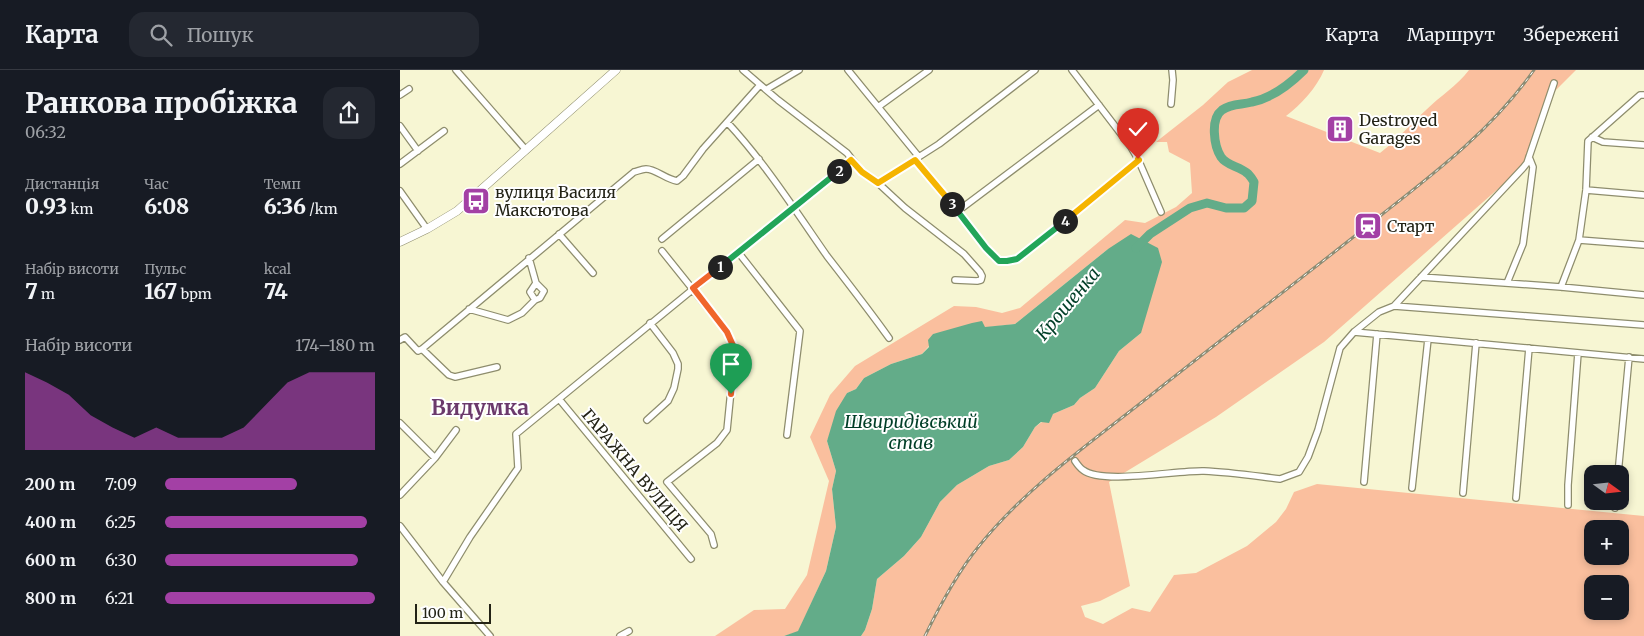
<!DOCTYPE html>
<html lang="uk">
<meta charset="utf-8">
<style>
body{margin:0;font-family:Merriweather,serif;background:#242831;color:#f1f3f6;height:100vh;display:flex;flex-direction:column;font-size:19px;white-space:nowrap}
*{box-sizing:border-box;margin:0}
p{font-size:16px;color:#9ea1a6}
.icon{flex:none;width:28px;height:28px;fill:none;stroke:currentColor;stroke-width:2;stroke-linecap:round;stroke-linejoin:round}
.map{position:relative;flex:1;overflow:hidden}
.drawer{display:flex;flex-direction:column;background:#171b24;width:400px}
.drawer>*{flex:none}
.needle{width:32px;rotate:105deg}
.controls{position:absolute;left:1184px;top:395px;display:grid;gap:10px}
.controls a{display:grid;place-items:center;width:45px;height:45px;border-radius:10px;background:#171b24;box-shadow:0 2px 8px #0003;font-size:25px}
.scale{position:absolute;left:15px;bottom:12px;width:76px;box-sizing:border-box;padding-left:5px;border:2px solid #232316;border-top:0;font-size:14px;line-height:18px;white-space:nowrap;color:#232316;-webkit-text-stroke:4px #fff;paint-order:stroke}
.pin{position:absolute;display:grid;place-items:center;width:42px;height:42px;color:#fff;margin:-51px -21px;border-radius:50% 50% 50% 0;rotate:-45deg;box-shadow:0 0 5px #0007}
.pin .icon{rotate:45deg}
.km{position:absolute;width:25px;height:25px;margin:-12px;border-radius:50%;background:#222;color:#fff;font-size:14px;line-height:25px;text-align:center}
.round{display:grid;place-items:center;flex:none;width:52px;height:52px;border-radius:15px;background:#242831}
.head{display:flex;align-items:center;justify-content:space-between;height:85px;padding:0 25px}
h1{font-size:28px;font-weight:800;line-height:38px}
.stats{display:grid;grid-template-columns:repeat(3,1fr);gap:8px;height:85px;padding:5px 25px}
.stats div{display:grid;align-content:center}
.stats b{font-size:21px;font-weight:800}
.stats small{font-size:14px;font-weight:400}
.stats p{font-size:14px}
.chart{height:140px;padding:10px 25px}
.chart p{display:flex;justify-content:space-between}
.chart svg{width:100%;height:90px;margin-top:5px;fill:#a340a5;opacity:.7}
ul{padding:0 25px;list-style:none;font-size:16px}
li{display:grid;grid-template-columns:80px 60px 1fr;align-items:center;height:38px}
li i{height:12px;border-radius:6px;background:#a340a5}
header{display:flex;align-items:center;gap:30px;box-sizing:border-box;height:70px;padding:0 25px;background:#171b24;border-bottom:1px solid #363941}
header strong{font-size:24px}
nav{display:flex;gap:28px;margin-inline-start:auto;font-size:18px}
.search{width:350px;height:45px;background:#242831;display:flex;align-items:center;gap:12px;box-sizing:border-box;padding:0 18px;border-radius:15px;color:#9ea1a6;font-size:19px}
main{display:flex;flex:1;min-height:0}
.map>svg:first-child{display:block}
.green{fill:#fabf9e;fill-rule:evenodd}
.water{fill:#63ac89}
.lines{fill:none;stroke-linecap:round;stroke-linejoin:round}
.river{stroke:#63ac89;stroke-width:9}
.street-casing{stroke:#8e8d6d;stroke-width:8}
.secondary-casing{stroke:#8e8d6d;stroke-width:9}
.street{stroke:#fff;stroke-width:5.5}
.secondary{stroke:#fff;stroke-width:8}
.rail-casing{stroke:#8c8c74;stroke-width:3}
.rail{stroke:#fff;stroke-width:1;stroke-dasharray:4;stroke-linecap:butt}
.split-1-casing{stroke:#fff;stroke-width:10}
.split-2-casing{stroke:#fff;stroke-width:10}
.split-3-casing{stroke:#fff;stroke-width:10}
.split-4-casing{stroke:#fff;stroke-width:10}
.split-5-casing{stroke:#fff;stroke-width:10}
.split-1{stroke:#f0652b;stroke-width:6}
.split-2{stroke:#22a559;stroke-width:6}
.split-3{stroke:#f5b400;stroke-width:6}
.split-4{stroke:#22a559;stroke-width:6}
.split-5{stroke:#f5b400;stroke-width:6}
.labels{text-anchor:middle;stroke-width:4;stroke-linejoin:round;paint-order:stroke}
.poi-label{font-size:16px;fill:#232316;stroke:#fff;text-anchor:start}
.street-label{font-size:16px;fill:#232316;stroke:#fff}
.water-label{font-size:18px;font-style:italic;fill:#003e27;stroke:#fff}
.district-label{font-size:21px;font-weight:bold;fill:#6b396b;stroke:#fff}
</style>
<header>
<strong>Карта</strong>
<div class="search"><svg class="icon" aria-label="search" viewBox="0 0 24 24"><circle cx="10" cy="10" r="6"/><path d="M15 15l6 6"/></svg>Пошук</div>
<nav><a>Карта</a><a>Маршрут</a><a>Збережені</a></nav>
</header>
<main>
<section class="drawer">
<div class="head"><div><h1>Ранкова пробіжка</h1><p>06:32</p></div><a class="round"><svg class="icon" aria-label="share" viewBox="0 0 24 24"><path d="M12 15V3M7 8l5-5 5 5M5 13v7h14v-7"/></svg></a></div>
<div class="stats">
<div><p>Дистанція</p><b>0.93<small> km</small></b></div>
<div><p>Час</p><b>6:08</b></div>
<div><p>Темп</p><b>6:36<small> /km</small></b></div>
</div>
<div class="stats">
<div><p>Набір висоти</p><b>7<small> m</small></b></div>
<div><p>Пульс</p><b>167<small> bpm</small></b></div>
<div><p>kcal</p><b>74</b></div>
</div>
<div class="chart"><p><span>Набір висоти</span>174–180 m</p>
<svg viewBox="0 0 160 44" preserveAspectRatio="none"><path d="M0 44V6L10 11L20 17L30 27L40 33L50 38L60 33L70 38L80 38L90 38L100 33L110 22L120 11L130 6L140 6L150 6L160 6V44z"/></svg>
</div>
<ul>
<li><b>200 m</b>7:09<i style="width:63%"></i></li>
<li><b>400 m</b>6:25<i style="width:96%"></i></li>
<li><b>600 m</b>6:30<i style="width:92%"></i></li>
<li><b>800 m</b>6:21<i style="width:100%"></i></li>
</ul>
</section>
<div class="map">
<svg width="1244" height="566" viewBox="0 0 1244 566">
<rect width="100%" height="100%" fill="#f7f6d3"/>
<path class="green" d="M852 0H924C917 17 901 35 886 46L980 83C997 70 1010 55 1026 40 1040 26 1057 16 1069 0H1176L1151 25 1124 96 924 272 816 347 709 412 730 516 700 531 681 536 685 547 703 554 732 538 750 542 774 505 796 503 847 476 876 452 886 439 894 422 917 414 1244 446V566H461L465 560 472 539 477 509 504 486 521 467 540 432 557 415 589 396 609 390 623 377 635 357 653 344 674 335 680 328 695 318 719 281 741 263 708 179 615 254 533 264 529 276 522 284 491 294 464 308 456 319 447 323 427 371 436 401 432 419 436 457 426 501 398 562 384 566H315L354 540 385 539 407 505 429 411 410 367 430 325 455 296 554 236 576 237 602 243 620 238 725 150 745 153 776 137 792 123 790 93 769 82 767 72H756L803 35 828 12ZM1192 459H1220V486H1192ZM1192 514H1220V541H1192Z"/>
<path class="water" d="M731 164 758 178 762 192 741 263 719 281 695 318 680 328 674 335 653 344 649 353 641 352 635 357 623 377 609 390 589 396 557 415 540 432 521 467 504 486 477 509 472 539 465 560 461 566H384L398 561 426 501 436 457 432 419 436 401 427 371 436 341 447 323 456 319 464 308 491 294 522 284 529 277 528 270 533 264 572 253 582 251 585 257 615 254 708 179Z"/>
<g class="lines">
<path class="river" d="M736 178 750 164 790 138 807 133 826 138H844L852 131 854 112C852 109 850 105 847 103 839 96 827 96 821 87 814 76 810 49 822 40 832 33 842 35 852 32 871 28 890 14 904 0"/>
<g class="street-casing">
<path id="street" d="M56 0 126 80
M343 0 378 30 447 83 462 102 478 113 505 138 564 184 580 202 582 206 581 210 577 211 555 210
M448 0 519 87
M672 0 731 77 738 89 761 142
M367 19 399 0
M0 25 9 19
M771 34 773 10 772 0
M478 37 529 0
M327 52C365 93 395 140 427 186 448 213 469 240 489 268
M0 56 18 81
M1192 67 1203 72 1244 75
M515 90 594 187C601 193 608 191 617 189L739 91
M0 94 44 61
M478 113 539 74 635 0
M1186 120 1244 125
M0 121 27 159
M558 141 699 35
M159 164 193 203
M262 169 359 89
M1179 170 1244 175
M262 181 327 262 335 280 327 360 317 373 267 412 311 464 314 475
M338 182 400 261 387 365
M1021 207 1161 217 1244 225
M1107 213 1123 174 1133 97 1129 87
M1161 217 1179 170 1186 120 1188 71 1240 25H1244
M135 230 130 222 136 213
M994 236 1123 98 1127 93 1154 13
M69 239 108 250 122 243 135 230 140 228 144 221 136 213 129 188
M954 262 1244 289
M0 270 5 267 18 281 22 279 234 102C238 101 242 99 246 99 256 99 265 109 277 111L283 106 303 79 360 15
M22 279 49 305 55 307 97 297
M159 329 291 489
M247 350 268 331 274 318 278 299V294L273 283 250 253
M0 353 35 388
M675 391C677 394 680 398 683 400 702 415 778 400 804 401 829 402 855 406 880 409L899 402 908 387 918 360 940 278 954 262 979 242 994 236 1244 255
M1218 404 1229 287
M964 412 977 264
M1012 418 1028 269
M1063 423 1076 273
M0 425 35 388 56 360
M1116 428 1129 278
M1168 435V415L1178 283
M1215 438 1216 431
M0 456 43 512 90 566
M43 512 70 467 118 398 116 364 451 90
M220 566 229 561"/>
</g>
<g class="secondary-casing">
<path id="secondary" d="M0 172 27 159 57 141 216 0"/>
</g>
<use href="#street" class="street"/>
<use href="#secondary" class="secondary"/>
<g class="rail-casing">
<path id="rail" d="M525 566C540 535 557 503 579 476 628 415 696 369 756 321 832 261 910 202 985 142 1040 99 1094 57 1134 0"/>
</g>
<use href="#rail" class="rail"/>
</g>
<g class="lines">
<g class="split-1-casing">
<path id="split-1" d="M320 197 293 218 327 262 335 280 331 324"/>
</g>
<g class="split-2-casing">
<path id="split-2" d="M320 197 439 101"/>
</g>
<g class="split-3-casing">
<path id="split-3" d="M439 101 451 90 462 102 478 113 515 90 552 134"/>
</g>
<g class="split-4-casing">
<path id="split-4" d="M552 134 586 178 599 191H607L617 189 665 151"/>
</g>
<g class="split-5-casing">
<path id="split-5" d="M665 151 739 90 738 89"/>
</g>
<use href="#split-1" class="split-1"/>
<use href="#split-2" class="split-2"/>
<use href="#split-3" class="split-3"/>
<use href="#split-4" class="split-4"/>
<use href="#split-5" class="split-5"/>
</g>
<defs>
<g id="building-square" transform="scale(1.4375)"><rect x="-9" y="-9" width="18" height="18" rx="4" fill="#a340a5" stroke="#fff"/><path d="M-4-6H4V6H1V3H-1V6H-4ZM-2.5-4.3h1.7v1.8h-1.7ZM.8-4.3h1.7v1.8H.8ZM-2.5-1h1.7V.8h-1.7ZM.8-1h1.7V.8H.8Z" fill="#fff"/></g>
<g id="bus-square" transform="scale(1.4375)"><rect x="-9" y="-9" width="18" height="18" rx="4" fill="#a340a5" stroke="#fff"/><path d="M-5-6H5V4H4V6H2V4H-2V6H-4V4H-5ZM-3.5-4V0h7V-4ZM-3.5 1.2v1.5H-2V1.2ZM2 1.2v1.5H3.5V1.2Z" fill="#fff"/></g>
<g id="station-square" transform="scale(1.4375)"><rect x="-9" y="-9" width="18" height="18" rx="4" fill="#a340a5" stroke="#fff"/><path d="M-3-6H3Q5-6 5-4V2Q5 4 3 4L4.5 6H3L1.5 4h-3L-3 6H-4.5L-3 4Q-5 4-5 2V-4Q-5-6-3-6ZM-3.5-4v3h7v-3ZM-3.5 1v1.5H-2V1ZM2 1v1.5H3.5V1Z" fill="#fff"/></g>
</defs>
<g fill-rule="evenodd">
<use href="#building-square" x="940" y="59"/>
<use href="#bus-square" x="76" y="131"/>
<use href="#station-square" x="968" y="156"/>
</g>
<g class="labels">
<g class="poi-label">
<text x="959" y="56">Destroyed<tspan x="959" dy="18">Garages</tspan></text>
<text x="95" y="128">вулиця Василя<tspan x="95" dy="18">Максютова</tspan></text>
<text x="987" y="162">Старт</text>
</g>
<g class="street-label">
<text transform="translate(235 400) rotate(50)" y="6">ГАРАЖНА ВУЛИЦЯ</text>
</g>
<g class="water-label">
<text transform="translate(668 234) rotate(-50)" y="6">Крошенка</text>
<text x="511" y="358">Швиридівський<tspan x="511" dy="21">став</tspan></text>
</g>
<g class="district-label">
<text x="80" y="345">Видумка</text>
</g>
</g>
</svg>
<div class="controls">
<a><svg class="needle" viewBox="-14 -14 28 28"><path d="M0-13l5 13h-10z" fill="#e53935"/><path d="M0 13l5-13h-10z" fill="#9ea1a6"/></svg></a>
<a>+</a>
<a>−</a>
</div>
<div class="scale">100 m</div>
<div class="pin" style="left:331px;top:324px;background:#1e9e55"><svg class="icon" aria-label="arrive" viewBox="0 0 24 24"><path d="M6 21V4h12l-3 4 3 4H6"/></svg></div>
<div class="pin" style="left:738px;top:89px;background:#d93025"><svg class="icon" aria-label="check" viewBox="0 0 24 24"><path d="M5 12l5 5 9-10"/></svg></div>
<b class="km" style="left:320px;top:197px">1</b>
<b class="km" style="left:439px;top:101px">2</b>
<b class="km" style="left:552px;top:134px">3</b>
<b class="km" style="left:665px;top:151px">4</b>
</div>
</main>
